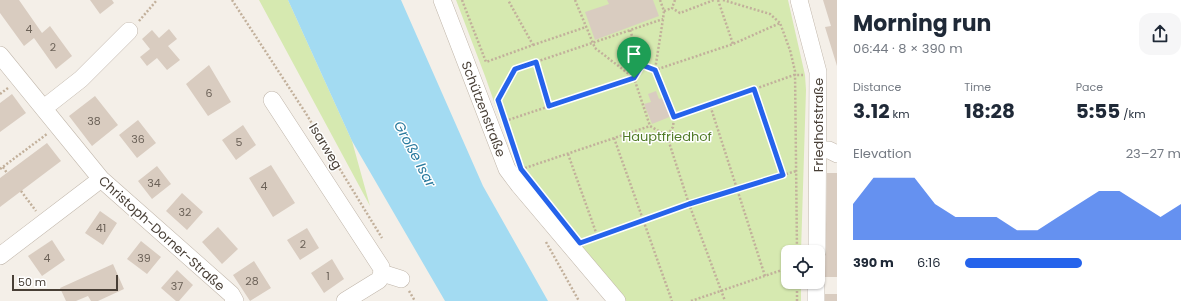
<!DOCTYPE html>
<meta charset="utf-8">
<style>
body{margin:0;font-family:Poppins,sans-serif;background:#f6f6f7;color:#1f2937;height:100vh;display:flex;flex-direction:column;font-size:15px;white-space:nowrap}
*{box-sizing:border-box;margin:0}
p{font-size:13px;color:#747a83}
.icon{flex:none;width:22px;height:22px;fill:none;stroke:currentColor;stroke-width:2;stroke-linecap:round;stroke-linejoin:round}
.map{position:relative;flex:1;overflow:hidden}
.sheet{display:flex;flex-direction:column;background:#fff;width:360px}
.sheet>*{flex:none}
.buttons{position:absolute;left:781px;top:245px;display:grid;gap:8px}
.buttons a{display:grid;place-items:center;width:44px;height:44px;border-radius:8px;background:#fff;box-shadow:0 1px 3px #0004;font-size:20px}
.scale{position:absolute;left:12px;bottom:10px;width:106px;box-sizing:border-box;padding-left:4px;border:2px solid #483f36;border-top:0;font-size:11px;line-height:14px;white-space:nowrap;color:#483f36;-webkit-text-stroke:3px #fff;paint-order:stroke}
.pin{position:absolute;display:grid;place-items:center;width:34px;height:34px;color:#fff;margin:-41px -17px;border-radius:50% 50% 50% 0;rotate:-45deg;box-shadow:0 0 4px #0007}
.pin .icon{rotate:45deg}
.round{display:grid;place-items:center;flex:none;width:42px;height:42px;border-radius:12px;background:#f6f6f7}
.headline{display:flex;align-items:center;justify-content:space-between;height:68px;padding:0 16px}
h1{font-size:22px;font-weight:700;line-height:30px}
.figures{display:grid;grid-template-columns:repeat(3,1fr);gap:6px;height:68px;padding:4px 16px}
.figures div{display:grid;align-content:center}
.figures b{font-size:20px;font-weight:700}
.figures small{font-size:11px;font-weight:400}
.figures p{font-size:11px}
.chart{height:112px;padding:8px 16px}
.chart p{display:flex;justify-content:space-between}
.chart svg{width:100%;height:72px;margin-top:4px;fill:#2563eb;opacity:.7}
ul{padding:0 16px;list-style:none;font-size:13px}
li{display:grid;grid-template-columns:64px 48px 1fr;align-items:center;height:30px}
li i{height:10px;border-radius:5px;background:#2563eb}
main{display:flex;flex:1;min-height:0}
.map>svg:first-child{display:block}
.green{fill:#d6e9b0}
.water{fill:#a3dbf2}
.building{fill:#d9ccc0}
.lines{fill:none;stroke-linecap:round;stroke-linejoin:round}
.minor-casing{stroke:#c0b6aa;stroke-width:18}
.path{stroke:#c2b09b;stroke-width:2.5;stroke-dasharray:2 2;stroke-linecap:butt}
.minor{stroke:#fff;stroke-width:17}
.route-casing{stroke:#fff;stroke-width:8}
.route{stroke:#2563eb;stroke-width:5}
.labels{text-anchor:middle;stroke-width:3;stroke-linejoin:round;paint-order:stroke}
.number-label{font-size:11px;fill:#6c6258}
.street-label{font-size:13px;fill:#483f36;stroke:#fff}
.park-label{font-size:13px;fill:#517b28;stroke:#fff}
.water-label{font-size:14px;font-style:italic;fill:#297a9e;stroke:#fff}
</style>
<main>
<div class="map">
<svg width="837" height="301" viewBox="0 0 837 301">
<rect width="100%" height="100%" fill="#f4efe8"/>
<path class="green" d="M259 0H288L352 141 370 206Z
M456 0H788L805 75 806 90 801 252H788V282H801V301H626L518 170 485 76Z"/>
<path class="water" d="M288 0H401L483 186 548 301H445L352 141Z"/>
<path class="building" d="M0 0H19L42 33 50 26 72 56 56 69 34 38 24 46 0 13Z
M90 0H112L114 3 100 14Z
M607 0H653L659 16 595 40 585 12 609 4Z
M823 0H837V66L825 27 831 26Z
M169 29 177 39 168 46 180 60 167 70 157 58 147 66 140 57 150 49 142 39 152 30 159 38Z
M209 65 231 102 208 116 186 84Z
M656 91 659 99 665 97 672 116 652 124 644 104 651 102 648 94Z
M12 94 26 113 0 132V103Z
M95 96 118 125 92 146 69 116Z
M138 120 156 143 137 158 119 135Z
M243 125 256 145 236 160 222 140Z
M47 143 61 161 0 207V178Z
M271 165 295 203 273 217 249 178Z
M157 166 171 184 152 199 138 181Z
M827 173H837V277H825Z
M182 193 203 212 187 230 166 211Z
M100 211 117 223 103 245 85 233Z
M218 227 238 249 222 264 202 242Z
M307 228 319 248 300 260 287 240Z
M52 240 65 260 42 276 28 256Z
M141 241 161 257 147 274 127 259Z
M332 259 344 279 324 293 311 273Z
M254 261 271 288 250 301 233 275Z
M113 264 124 289 98 301H91L88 296 76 301H66L60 288Z
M177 270 193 285 179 301H176L161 288Z
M822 294H837V301H822Z"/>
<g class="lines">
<g class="minor-casing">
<path id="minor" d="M442 0 507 169 519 185 617 301
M799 0 818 72 817 252
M0 55 101 179 231 294 235 301
M272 100 381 267 382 273
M44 108 81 79 129 31
M818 150H829L837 154
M0 256 101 179
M345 301 379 280 382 273 401 279
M816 301V282"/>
</g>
<path class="path" d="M232 0 305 112 382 238
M462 0 486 62 533 45 508 0
M575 0 595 48 634 78 650 126 667 136
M660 0 664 11 663 19 655 70 674 117 673 127 667 136 689 204 796 171
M675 0 672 8 680 13 714 0
M718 0 733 44
M723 0 770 14 780 23
M664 11 672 8
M139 21 157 0
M630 30 642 65
M533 45 586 27
M535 62 549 106
M754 89 783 175
M0 94 8 88
M498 102 515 69 663 19
M674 117 710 105
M505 121 634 78 642 65 655 70 733 44 780 23 790 50 795 71 797 252
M614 138 672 301
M568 154 598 238
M3 167 7 173
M525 168 650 126
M0 169 47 134
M21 191 36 211
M587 241 689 204 725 301
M546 242 579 301
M765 276 710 105 794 75H803
M409 291 415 301
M691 301 788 268
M797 301V282"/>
<use href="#minor" class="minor"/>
</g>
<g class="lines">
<g class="route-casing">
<path id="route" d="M536 62 549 106 634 78 642 65 655 70 674 117 754 89 783 175 689 204 580 243 521 169 498 100 515 69Z"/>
</g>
<use href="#route" class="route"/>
</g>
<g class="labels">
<g class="number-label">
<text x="29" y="33">4</text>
<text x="53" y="51">2</text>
<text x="209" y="97">6</text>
<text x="94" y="125">38</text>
<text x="138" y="143">36</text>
<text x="239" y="146">5</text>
<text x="154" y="187">34</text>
<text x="264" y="190">4</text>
<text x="185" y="216">32</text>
<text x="101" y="232">41</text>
<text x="303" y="248">2</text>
<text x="47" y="262">4</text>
<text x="144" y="262">39</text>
<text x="328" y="280">1</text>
<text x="252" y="285">28</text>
<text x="177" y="290">37</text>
</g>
<g class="street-label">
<text transform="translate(484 109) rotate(69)" y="5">Schützenstraße</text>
<text transform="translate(818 125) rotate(-90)" y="5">Friedhofstraße</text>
<text transform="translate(326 146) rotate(59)" y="5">Isarweg</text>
<text transform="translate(162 233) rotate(42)" y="5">Christoph-Dorner-Straße</text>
</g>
<g class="park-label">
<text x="667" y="141">Hauptfriedhof</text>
</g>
<g class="water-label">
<text transform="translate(415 154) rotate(62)" y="5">Große Isar</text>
</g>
</g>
</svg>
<div class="buttons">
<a><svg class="icon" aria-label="locate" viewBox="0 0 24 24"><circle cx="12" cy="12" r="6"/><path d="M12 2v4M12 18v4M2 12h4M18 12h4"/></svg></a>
</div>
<div class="scale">50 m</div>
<div class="pin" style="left:634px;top:78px;background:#1e9e55"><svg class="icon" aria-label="arrive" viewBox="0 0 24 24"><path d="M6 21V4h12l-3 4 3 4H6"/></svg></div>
</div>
<section class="sheet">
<div class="headline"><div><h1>Morning run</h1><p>06:44 · 8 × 390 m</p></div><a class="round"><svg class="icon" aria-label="share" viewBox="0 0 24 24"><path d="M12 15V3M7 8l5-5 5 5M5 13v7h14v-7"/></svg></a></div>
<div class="figures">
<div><p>Distance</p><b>3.12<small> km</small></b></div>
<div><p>Time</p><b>18:28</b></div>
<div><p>Pace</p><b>5:55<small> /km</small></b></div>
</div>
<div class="chart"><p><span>Elevation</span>23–27 m</p>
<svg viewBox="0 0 160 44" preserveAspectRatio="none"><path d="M0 44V22L10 6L20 6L30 6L40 22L50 30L60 30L70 30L80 38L90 38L100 30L110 22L120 14L130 14L140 22L150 30L160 22V44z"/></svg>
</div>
<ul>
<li><b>390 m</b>6:16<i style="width:54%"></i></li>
</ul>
</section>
</main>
